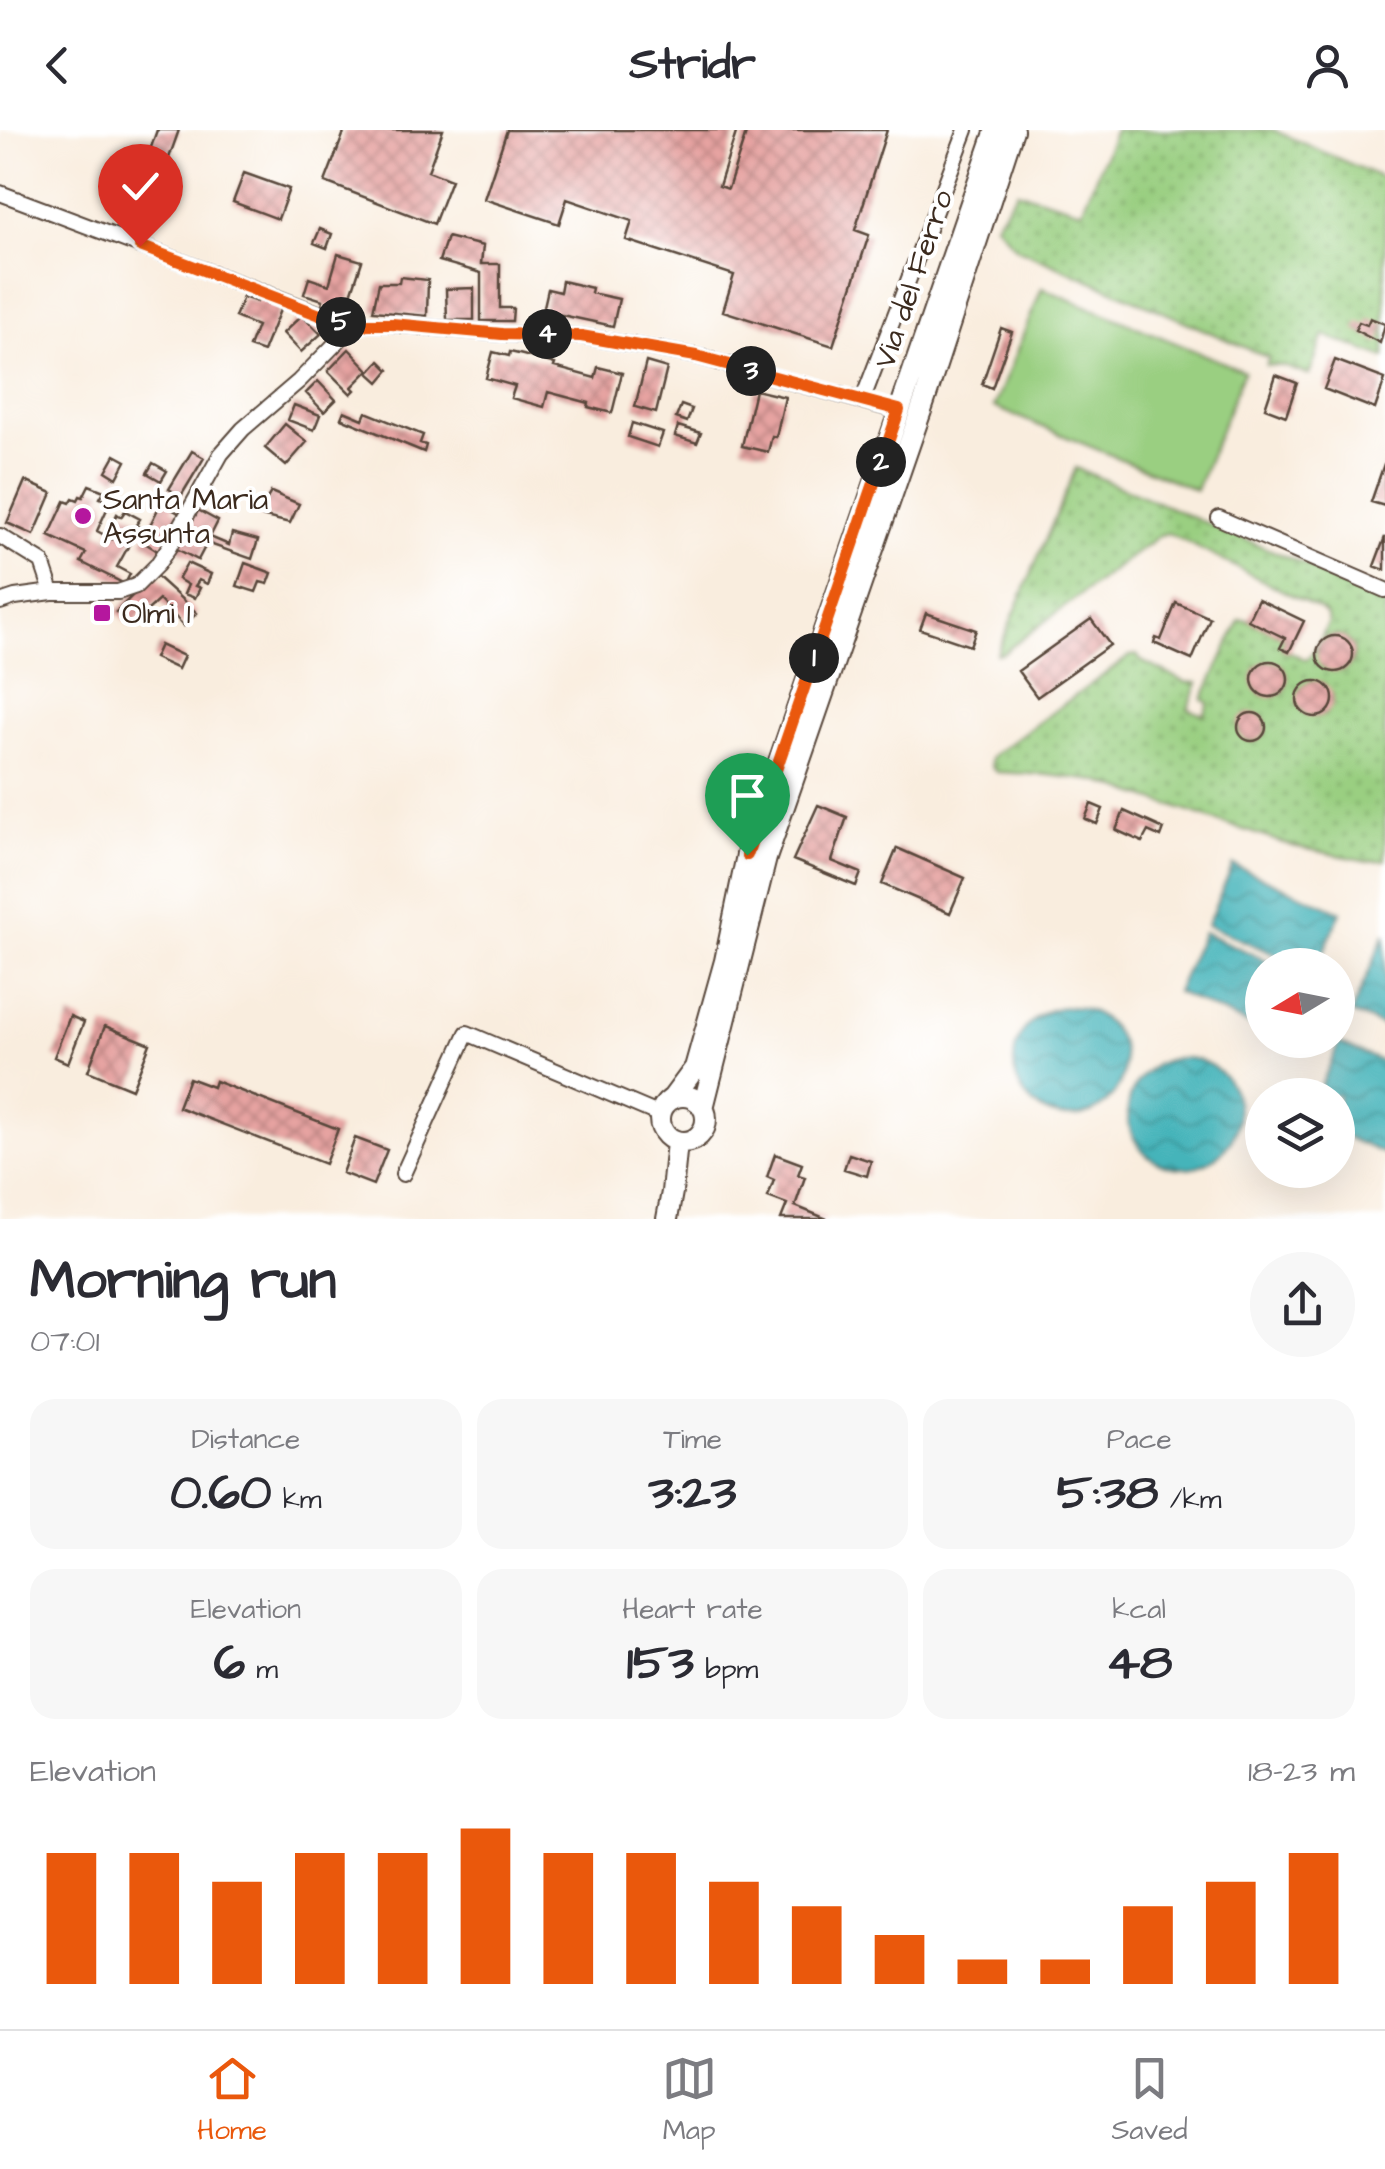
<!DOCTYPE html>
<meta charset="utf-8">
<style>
body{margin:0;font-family:"Architects Daughter",sans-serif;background:#f7f7f7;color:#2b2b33;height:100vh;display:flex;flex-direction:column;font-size:38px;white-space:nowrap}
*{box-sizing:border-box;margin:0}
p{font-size:32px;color:#7c7c81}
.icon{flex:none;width:55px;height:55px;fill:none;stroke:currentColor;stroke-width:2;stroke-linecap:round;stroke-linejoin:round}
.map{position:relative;height:1089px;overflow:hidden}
.sheet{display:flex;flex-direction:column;background:#fff;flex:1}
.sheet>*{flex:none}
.needle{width:65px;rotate:260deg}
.tools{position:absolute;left:1245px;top:818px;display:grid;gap:20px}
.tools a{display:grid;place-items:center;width:110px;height:110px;border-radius:50%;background:#fff;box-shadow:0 10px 40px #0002;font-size:50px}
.pin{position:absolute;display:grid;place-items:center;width:85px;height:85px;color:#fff;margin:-102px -42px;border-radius:50% 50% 50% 0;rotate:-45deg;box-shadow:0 0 10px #0007}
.pin .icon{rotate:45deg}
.km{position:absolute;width:50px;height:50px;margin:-25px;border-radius:50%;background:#222;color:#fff;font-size:28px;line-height:50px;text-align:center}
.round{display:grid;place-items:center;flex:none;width:105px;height:105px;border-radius:52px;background:#f7f7f7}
.headline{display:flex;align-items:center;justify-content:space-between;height:170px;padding:0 30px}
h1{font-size:55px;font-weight:700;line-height:75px}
.metrics{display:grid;grid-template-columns:repeat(3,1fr);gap:15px;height:170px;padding:10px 30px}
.metrics div{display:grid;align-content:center;border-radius:25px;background:#f7f7f7;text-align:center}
.metrics b{font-size:50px;font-weight:700}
.metrics small{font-size:28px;font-weight:400}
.metrics p{font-size:28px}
.chart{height:280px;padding:20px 30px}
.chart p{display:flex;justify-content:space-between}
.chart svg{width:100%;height:180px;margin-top:10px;stroke:#ea580c;stroke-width:6}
header{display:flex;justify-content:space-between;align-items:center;height:130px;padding:0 30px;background:#fff;font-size:45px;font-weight:700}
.dock{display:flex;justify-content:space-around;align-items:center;height:140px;border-top:2px solid #e1e1e2;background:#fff;font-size:28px;color:#7c7c81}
.dock a{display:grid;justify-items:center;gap:5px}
.dock .active{color:#ea580c}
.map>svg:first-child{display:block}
.green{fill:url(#green-dots);stroke:#6a7c50;stroke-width:2.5;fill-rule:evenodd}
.pitch{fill:#9acf81;stroke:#6a7c50;stroke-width:2.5}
.water{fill:url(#water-waves);stroke:#406f6c;stroke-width:2.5}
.building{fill:url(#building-cross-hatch)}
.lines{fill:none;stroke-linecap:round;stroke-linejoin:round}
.minor-casing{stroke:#58473b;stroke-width:18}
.secondary-casing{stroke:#58473b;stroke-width:24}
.minor{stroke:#fff;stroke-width:14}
.secondary{stroke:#fff;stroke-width:20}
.route-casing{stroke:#fff;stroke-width:20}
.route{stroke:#ea580c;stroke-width:12}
.poi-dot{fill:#b5179e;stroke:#fff;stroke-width:4}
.labels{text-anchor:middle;stroke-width:8;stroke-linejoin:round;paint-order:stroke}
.street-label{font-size:30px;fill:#3b2a1e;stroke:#fff}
.poi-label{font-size:30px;fill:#3b2a1e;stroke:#fff;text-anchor:start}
</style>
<header><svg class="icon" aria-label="back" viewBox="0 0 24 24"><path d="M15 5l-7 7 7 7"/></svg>Stridr<svg class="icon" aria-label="person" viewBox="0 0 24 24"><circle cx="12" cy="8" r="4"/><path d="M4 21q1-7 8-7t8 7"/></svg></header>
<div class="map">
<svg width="1385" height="1089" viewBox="0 0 1385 1089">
<defs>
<pattern id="green-dots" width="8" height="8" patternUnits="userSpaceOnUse" patternTransform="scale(2.5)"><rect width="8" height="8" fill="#9acf81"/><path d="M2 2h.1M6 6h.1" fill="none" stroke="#7fa869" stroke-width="1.8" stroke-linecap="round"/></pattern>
<pattern id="water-waves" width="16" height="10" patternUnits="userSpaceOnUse" patternTransform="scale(2.5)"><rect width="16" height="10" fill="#44b4ba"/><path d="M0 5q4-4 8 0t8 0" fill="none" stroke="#3a9397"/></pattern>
<pattern id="building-cross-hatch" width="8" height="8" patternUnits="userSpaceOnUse" patternTransform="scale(2.5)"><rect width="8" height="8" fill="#e6a3a1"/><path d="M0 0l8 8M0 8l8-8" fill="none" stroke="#bc8583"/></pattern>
</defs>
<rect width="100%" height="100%" fill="#fff"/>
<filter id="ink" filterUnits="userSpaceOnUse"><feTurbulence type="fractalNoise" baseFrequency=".01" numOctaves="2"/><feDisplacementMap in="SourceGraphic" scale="20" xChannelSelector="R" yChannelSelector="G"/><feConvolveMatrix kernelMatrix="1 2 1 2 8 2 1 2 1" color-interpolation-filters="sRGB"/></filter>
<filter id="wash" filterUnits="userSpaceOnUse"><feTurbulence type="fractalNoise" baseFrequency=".0048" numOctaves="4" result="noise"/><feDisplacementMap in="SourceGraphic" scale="40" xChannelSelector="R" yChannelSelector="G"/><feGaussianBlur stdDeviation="2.25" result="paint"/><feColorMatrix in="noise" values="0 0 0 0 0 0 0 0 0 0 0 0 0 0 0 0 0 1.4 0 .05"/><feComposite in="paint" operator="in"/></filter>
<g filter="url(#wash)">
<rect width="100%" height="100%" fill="#f9edde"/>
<path class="green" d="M1115 0H1273L1385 49V228L1324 205 1309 245 1283 236 1266 235 1269 228 1016 118 995 94 1017 61 1082 80Z
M1076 338 1325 443 1385 471V730L1367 731 1292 716 1097 651 1047 645 997 642 992 638 990 631 992 626 1130 526 1137 525 1141 531 1185 552 1198 553 1188 579 1204 585 1209 573 1203 569 1240 490H1248L1285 508 1281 518 1306 530 1317 517 1329 492 1326 484 1321 480 1168 403 1160 405 1003 523 997 524ZM1336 505C1369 514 1351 555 1322 537 1313 522 1319 509 1336 505ZM1266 531 1282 535 1288 545 1286 559 1275 567 1261 565C1248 553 1250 539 1266 531ZM1311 551 1324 553 1333 565C1333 587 1313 595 1299 577 1296 564 1299 557 1311 551ZM1249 583 1260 585 1266 592V601L1257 611H1248L1239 602 1240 590Z"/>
<path class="pitch" d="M1042 158 1244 241 1196 360 994 277Z"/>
<path class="water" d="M1233 735 1341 782 1318 835H1299L1207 795Z
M1203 802 1277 835H1262V901L1176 862Z
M1385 804V897L1351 883Z
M1014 932a55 55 0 1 1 110 0a55 55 0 1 1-110 0Z
M1339 913 1385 933V1024L1338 1004V965H1317Z
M1128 983a55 55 0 1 1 110 0a55 55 0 1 1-110 0Z"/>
<g id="blocks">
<path class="building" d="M157 0H179L153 73 134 66Z
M345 0H443L428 41 451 50 434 94 325 52Z
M507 0H737L719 56 728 59 747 0H887L855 100 869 105 833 216 723 181 734 145 626 110 632 91 567 69 559 94 484 69Z
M244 43 289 59 278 89 233 72Z
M320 99 332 104 327 118 314 113Z
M447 107 483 116 481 134H500V178H513L512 191H481V143L439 131Z
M338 124 362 131 345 183 322 175 323 170 304 164 309 148 329 155Z
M400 147 428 150 427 186 373 181 379 153H399Z
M562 151 592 158 591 163 619 169 613 196 543 181 548 159 560 162Z
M474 158V190H447L446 159Z
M259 166 282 175 263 222 249 217 257 196 235 187 243 167 257 172Z
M302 185 321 204 301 222 283 203Z
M1370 188 1385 194 1380 213 1355 200 1359 192 1367 195Z
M1001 198 1012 202 992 258 982 254Z
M349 219 369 240 352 257 355 260 351 264 328 241Z
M493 222 509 226 510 222 523 225 555 234 554 237 595 248 598 237 622 243 612 283 588 277 589 273 548 262 544 277 511 268 515 256 486 248Z
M1335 230 1385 249 1375 279 1324 259Z
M380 231 389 240 379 252 369 243Z
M646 232 667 238 656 283 635 277Z
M1276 245 1297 253 1286 286 1265 278Z
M318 251 336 270 324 282 306 263Z
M755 260 785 267 776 307 772 306 768 322 742 316Z
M294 275 320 285 314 300 288 290Z
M681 275 692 279 687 292 676 288Z
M344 281 363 289 366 282 423 305 420 313 426 315 424 322 341 288Z
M632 293 663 303 658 317 628 307Z
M285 294 307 312 286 336 265 318Z
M678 296 701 303 697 313 675 306Z
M192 321 204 328 181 366 169 359Z
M115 325 126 331 117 348 106 341Z
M153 333 167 341 161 351 147 343Z
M1384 334H1385V376L1371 372Z
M25 351 52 363 34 405 7 393Z
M89 355 104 361 100 368 107 371 105 376 108 377 97 401 112 409 113 406 108 403 117 384 121 387 125 381 140 389 136 395 139 397 117 437 130 444 125 454 81 432 86 423 49 406 65 371 70 373 73 368 78 370 80 366 83 367Z
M271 362 299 374 290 393 257 385Z
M164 367 175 374 172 379 180 384 159 422 142 411Z
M196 379 218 391 210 407 229 415 232 403 258 410 252 429 207 413 198 430 175 418Z
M1385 407V440L1374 436Z
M187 433 211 444 207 454 199 450 195 456 200 458 195 468 184 464 188 455 178 449Z
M245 433 272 443 268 454 260 452 256 462 237 456Z
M154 444 197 483 184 496 159 470 130 496 116 482Z
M1258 469 1304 491 1289 522 1280 518 1285 508 1248 490Z
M1176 473 1210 488 1192 530 1154 513 1156 508 1161 510Z
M926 483 976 500 970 516 920 499Z
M1091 489 1110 515 1037 567 1018 541Z
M1317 524a18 18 0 1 1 36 0a18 18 0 1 1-36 0Z
M160 515 184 526 178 539 154 528Z
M1252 549a18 18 0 1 1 36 0a18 18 0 1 1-36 0Z
M1297 569a18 18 0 1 1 36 0a18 18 0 1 1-36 0Z
M1238 597a14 14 0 1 1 28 0a14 14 0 1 1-28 0Z
M1091 674 1103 679 1097 694 1085 689Z
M818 675 847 687 832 731 861 743 856 756 793 730Z
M1124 681 1164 699 1161 707 1148 701 1142 712 1116 700Z
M897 718 965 748 950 783 882 754Z
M70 886 84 892 68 933 54 927Z
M105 896 150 914 132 959 88 941Z
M189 948 213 957 215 951 338 999 325 1034 178 977Z
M355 1008 387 1020 373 1055 342 1043Z
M775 1024 802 1034 798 1045 805 1047 795 1076 827 1089H781L787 1074 768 1067 774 1050 767 1047Z
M849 1024 871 1031 867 1046 844 1039Z"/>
</g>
</g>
<g filter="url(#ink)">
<use href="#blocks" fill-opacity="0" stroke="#58473b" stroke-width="2.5"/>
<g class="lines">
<g class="minor-casing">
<path id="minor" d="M0 63 355 197
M862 271 966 0
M1219 388 1385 460
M0 406 42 432 52 462
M0 472 15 467 52 462H118L136 456 157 435 169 417 221 324 243 299 299 251 344 205 355 197 367 194H391L502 204 581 206 696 226 899 281
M403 1044 467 903 660 985"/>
</g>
<g class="secondary-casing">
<path id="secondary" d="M660 989a23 23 0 1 1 46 0a23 23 0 1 1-46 0Z
M672 969 695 938 725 831 747 725 996 0
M703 978 766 728 925 269 1013 0
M667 1089 672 1062 677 1012"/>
</g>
<use href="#minor" class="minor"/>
<use href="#secondary" class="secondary"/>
</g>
</g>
<g class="lines" filter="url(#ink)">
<g class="route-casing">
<path id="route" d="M140 116 354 198 368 194H392L502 204 581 206 696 226 899 280 747 725"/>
</g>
<use href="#route" class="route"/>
</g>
<g class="poi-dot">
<circle cx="83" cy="386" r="10"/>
<rect x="92" y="473" width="20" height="20" rx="5"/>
</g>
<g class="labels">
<g class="street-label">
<text transform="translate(913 149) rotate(-71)" y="10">Via del Ferro</text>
</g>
<g class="poi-label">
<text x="103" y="379">Santa Maria<tspan x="103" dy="34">Assunta</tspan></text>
<text x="122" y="493">Olmi 1</text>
</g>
</g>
</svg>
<div class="tools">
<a><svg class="needle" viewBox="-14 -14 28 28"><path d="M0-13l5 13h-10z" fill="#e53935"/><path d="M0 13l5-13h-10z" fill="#7c7c81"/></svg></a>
<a><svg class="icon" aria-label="layers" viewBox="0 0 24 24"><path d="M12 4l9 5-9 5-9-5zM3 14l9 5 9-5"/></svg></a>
</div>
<div class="pin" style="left:747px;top:725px;background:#1e9e55"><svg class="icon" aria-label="arrive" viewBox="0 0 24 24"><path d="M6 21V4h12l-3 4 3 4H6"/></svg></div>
<div class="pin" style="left:140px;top:116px;background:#d93025"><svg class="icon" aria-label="check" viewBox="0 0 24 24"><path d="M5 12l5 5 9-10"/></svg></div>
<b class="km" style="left:814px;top:528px">1</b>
<b class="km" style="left:881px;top:332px">2</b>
<b class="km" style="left:751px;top:241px">3</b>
<b class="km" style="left:547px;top:204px">4</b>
<b class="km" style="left:341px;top:192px">5</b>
</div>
<section class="sheet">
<div class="headline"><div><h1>Morning run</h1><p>07:01</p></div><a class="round"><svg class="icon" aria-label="share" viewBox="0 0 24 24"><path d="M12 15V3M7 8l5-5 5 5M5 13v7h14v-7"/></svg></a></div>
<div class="metrics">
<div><p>Distance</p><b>0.60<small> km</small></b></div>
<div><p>Time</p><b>3:23</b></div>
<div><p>Pace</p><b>5:38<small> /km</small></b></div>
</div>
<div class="metrics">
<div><p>Elevation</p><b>6<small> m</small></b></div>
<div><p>Heart rate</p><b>153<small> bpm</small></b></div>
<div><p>kcal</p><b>48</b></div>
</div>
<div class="chart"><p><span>Elevation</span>18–23 m</p>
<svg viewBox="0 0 160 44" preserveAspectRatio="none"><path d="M5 44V12M15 44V12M25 44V19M35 44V12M45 44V12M55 44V6M65 44V12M75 44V12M85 44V19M95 44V25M105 44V32M115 44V38M125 44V38M135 44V25M145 44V19M155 44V12"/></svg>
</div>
</section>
<nav class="dock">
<a class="active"><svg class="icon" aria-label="home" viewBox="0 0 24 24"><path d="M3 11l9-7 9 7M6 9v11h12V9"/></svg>Home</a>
<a><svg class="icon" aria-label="map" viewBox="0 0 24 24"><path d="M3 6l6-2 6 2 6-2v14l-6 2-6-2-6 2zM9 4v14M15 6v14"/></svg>Map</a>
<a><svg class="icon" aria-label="saved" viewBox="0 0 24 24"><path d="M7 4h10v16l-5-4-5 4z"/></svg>Saved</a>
</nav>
